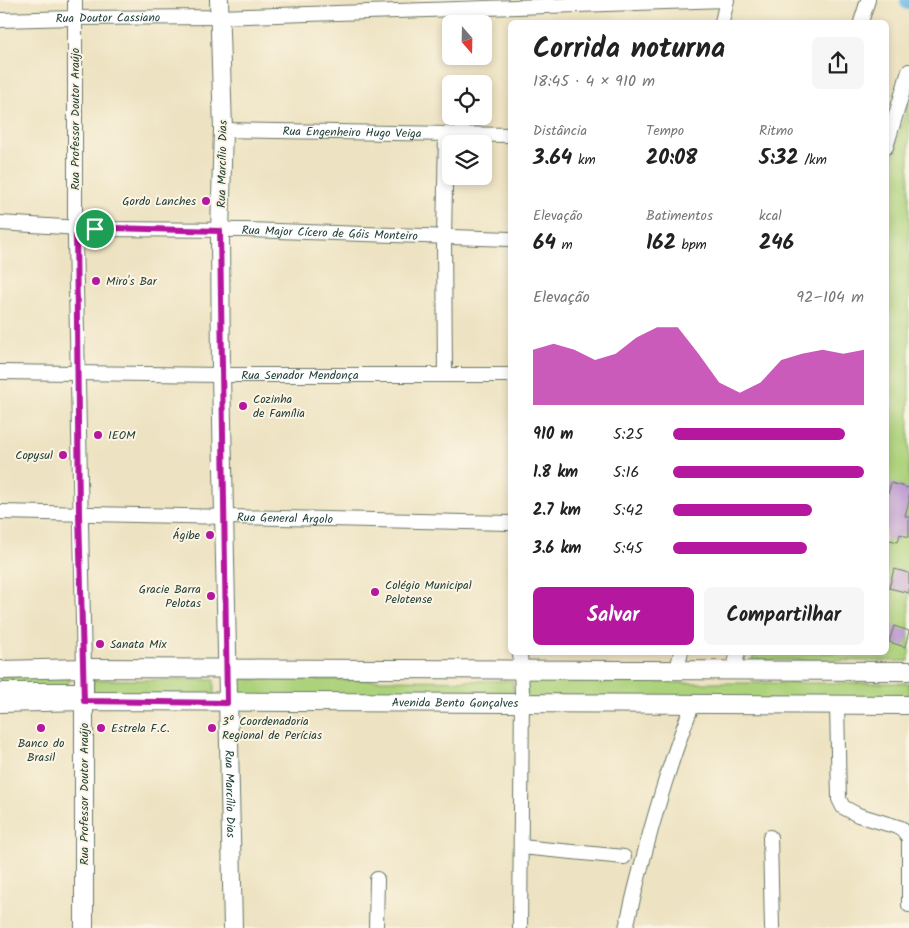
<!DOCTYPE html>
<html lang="pt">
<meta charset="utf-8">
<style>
body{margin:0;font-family:Kalam,sans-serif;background:#f6f6f6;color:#222;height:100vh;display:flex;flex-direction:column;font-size:19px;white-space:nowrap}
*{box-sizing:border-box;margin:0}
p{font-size:16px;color:#767676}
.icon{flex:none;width:28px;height:28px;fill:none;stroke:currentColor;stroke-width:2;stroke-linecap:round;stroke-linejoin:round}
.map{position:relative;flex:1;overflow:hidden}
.side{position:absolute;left:508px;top:20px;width:381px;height:635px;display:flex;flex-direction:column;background:#fff;border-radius:8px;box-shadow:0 2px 8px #0003}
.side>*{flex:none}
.needle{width:32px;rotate:160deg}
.fabs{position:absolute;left:442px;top:15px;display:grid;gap:10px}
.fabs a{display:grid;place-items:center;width:50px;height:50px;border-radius:8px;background:#fff;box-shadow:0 2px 8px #0003;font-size:25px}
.pin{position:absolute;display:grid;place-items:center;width:42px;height:42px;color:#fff;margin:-21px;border:2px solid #fff;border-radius:50%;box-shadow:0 1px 5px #0007}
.round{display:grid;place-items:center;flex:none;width:52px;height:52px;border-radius:8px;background:#f6f6f6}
.overview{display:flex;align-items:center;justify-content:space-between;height:85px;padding:0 25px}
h1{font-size:28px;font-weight:700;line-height:38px}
.figures{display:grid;grid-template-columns:repeat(3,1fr);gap:8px;height:85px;padding:5px 25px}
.figures div{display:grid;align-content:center}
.figures b{font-size:21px;font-weight:700}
.figures small{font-size:14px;font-weight:400}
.figures p{font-size:14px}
.chart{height:140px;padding:10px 25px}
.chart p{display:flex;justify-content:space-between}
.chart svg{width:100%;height:90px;margin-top:5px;fill:#b5179e;opacity:.7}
.button{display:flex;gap:10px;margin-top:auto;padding:10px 25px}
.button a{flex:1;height:58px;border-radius:8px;background:#b5179e;color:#fff;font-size:20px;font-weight:700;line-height:58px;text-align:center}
.button a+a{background:#f6f6f6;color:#222}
ul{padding:0 25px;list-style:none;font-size:16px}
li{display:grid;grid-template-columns:80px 60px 1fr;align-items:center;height:38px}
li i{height:12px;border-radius:6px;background:#b5179e}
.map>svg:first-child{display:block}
.green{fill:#add27b;stroke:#668858}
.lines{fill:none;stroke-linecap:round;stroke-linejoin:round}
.river{stroke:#6bbae5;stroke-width:16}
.building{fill:#bd9bd1}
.minor-casing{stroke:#677765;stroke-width:16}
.major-casing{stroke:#677765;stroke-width:20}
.minor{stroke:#fff;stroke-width:14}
.major{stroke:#fff;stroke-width:18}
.route-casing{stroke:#fff;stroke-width:10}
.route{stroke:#b5179e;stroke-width:6}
.poi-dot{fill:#b5179e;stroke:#fcf5e5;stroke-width:2}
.labels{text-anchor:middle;stroke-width:4;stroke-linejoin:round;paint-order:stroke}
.street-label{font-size:12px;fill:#1f3d34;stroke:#fcf5e5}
.poi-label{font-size:12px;fill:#1f3d34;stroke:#fcf5e5;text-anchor:start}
</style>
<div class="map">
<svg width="909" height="928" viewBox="0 0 909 928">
<rect width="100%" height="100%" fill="#fcf5e5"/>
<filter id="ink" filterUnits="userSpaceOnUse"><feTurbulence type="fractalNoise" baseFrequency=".02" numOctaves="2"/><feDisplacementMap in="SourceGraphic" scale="10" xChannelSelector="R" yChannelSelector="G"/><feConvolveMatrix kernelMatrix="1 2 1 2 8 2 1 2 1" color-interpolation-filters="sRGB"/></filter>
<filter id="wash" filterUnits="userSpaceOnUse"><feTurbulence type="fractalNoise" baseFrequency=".0096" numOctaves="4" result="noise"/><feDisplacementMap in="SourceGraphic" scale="20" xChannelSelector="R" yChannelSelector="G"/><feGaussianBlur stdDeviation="1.12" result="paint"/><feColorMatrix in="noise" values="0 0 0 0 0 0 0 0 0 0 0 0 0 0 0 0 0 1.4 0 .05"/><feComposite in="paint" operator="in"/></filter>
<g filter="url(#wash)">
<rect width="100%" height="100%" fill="#ede2c1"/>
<path class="green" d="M909 100V661L752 660 754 653 886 652V179Z
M0 675H69L68 699 0 698Z
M233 679 513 681V701L233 699Z
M93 680H214V699H93Z
M526 680 686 683H909V703L526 700Z"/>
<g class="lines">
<path class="river" d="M908 2H909"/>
</g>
<g id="blocks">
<path class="building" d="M891 483 909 488V501L905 516 909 517V537L900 534 898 542 886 539V501Z
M894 569 909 573V593L889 588Z
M894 626 909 631 905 647 889 642Z"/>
</g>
</g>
<g filter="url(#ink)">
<use href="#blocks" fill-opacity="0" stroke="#677765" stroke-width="1"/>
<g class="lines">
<g class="minor-casing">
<g id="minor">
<path d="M75 0V240L84 668"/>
<path id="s1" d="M0 20 75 18 220 17 725 0"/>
<path d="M722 22 727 0"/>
<path d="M861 22 868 0"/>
<path id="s2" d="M223 130 510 135"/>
<path d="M886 147 909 71"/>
<path id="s3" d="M0 223 95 229 245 230 510 239"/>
<path id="s4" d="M0 372 221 375H510"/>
<path d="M445 374 444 238 446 134"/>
<path id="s5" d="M0 512 510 523"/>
<path d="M677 670 681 652"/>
<path d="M733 671 738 652"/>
<path d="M0 690H84"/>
<path d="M837 704 839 799 843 807 858 815 901 828 909 838V905"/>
<path d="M770 837 772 928"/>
<path d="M521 847 624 857"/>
<path d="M376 928 377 879"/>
<path d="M520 928 522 692 520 652"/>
<path d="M626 928C644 852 664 776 693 703"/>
</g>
</g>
<g class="major-casing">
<g id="major">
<path id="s6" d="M219 0 223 130 220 231 221 375 233 928"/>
<path d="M84 668V928"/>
<path d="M0 670 84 668 909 671"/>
<path id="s7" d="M0 703 84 701 909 705"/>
</g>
</g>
<use href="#minor" class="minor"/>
<use href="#major" class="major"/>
</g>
</g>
<g class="lines" filter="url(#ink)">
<g class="route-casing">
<path id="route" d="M76 227 220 231 227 703 84 701 79 513Z"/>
</g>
<use href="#route" class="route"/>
</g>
<g class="poi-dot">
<circle cx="206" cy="201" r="5"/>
<circle cx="96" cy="281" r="5"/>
<circle cx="243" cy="406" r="5"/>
<circle cx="98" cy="435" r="5"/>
<circle cx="63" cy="455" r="5"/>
<circle cx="210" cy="535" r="5"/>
<circle cx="375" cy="592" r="5"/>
<circle cx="211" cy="596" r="5"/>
<circle cx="100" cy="644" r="5"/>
<circle cx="41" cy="728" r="5"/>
<circle cx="101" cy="728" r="5"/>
<circle cx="212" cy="728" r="5"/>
</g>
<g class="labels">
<g class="street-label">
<text dy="4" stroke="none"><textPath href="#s1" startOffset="108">Rua Doutor Cassiano</textPath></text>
<text transform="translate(75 119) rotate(-90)" y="4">Rua Professor Doutor Araújo</text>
<text dy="4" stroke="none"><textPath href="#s2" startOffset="129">Rua Engenheiro Hugo Veiga</textPath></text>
<text transform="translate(222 164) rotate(-89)" y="4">Rua Marcílio Dias</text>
<text dy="4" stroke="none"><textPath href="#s3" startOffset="330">Rua Major Cícero de Góis Monteiro</textPath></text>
<text dy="4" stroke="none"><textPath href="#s4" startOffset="300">Rua Senador Mendonça</textPath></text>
<text dy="4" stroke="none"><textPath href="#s5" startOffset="285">Rua General Argolo</textPath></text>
<text dy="4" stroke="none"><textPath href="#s7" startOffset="455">Avenida Bento Gonçalves</textPath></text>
<text transform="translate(84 794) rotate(-90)" y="4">Rua Professor Doutor Araújo</text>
<text dy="4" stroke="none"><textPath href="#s6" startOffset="794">Rua Marcílio Dias</textPath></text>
</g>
<g class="poi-label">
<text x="196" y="205" text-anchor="end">Gordo Lanches</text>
<text x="106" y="285">Miro's Bar</text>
<text x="253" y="403">Cozinha<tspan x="253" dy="14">de Família</tspan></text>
<text x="108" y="439">IEOM</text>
<text x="53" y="459" text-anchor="end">Copysul</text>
<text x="200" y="539" text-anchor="end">Ágibe</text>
<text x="385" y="589">Colégio Municipal<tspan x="385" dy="14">Pelotense</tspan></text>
<text x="201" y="593" text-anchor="end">Gracie Barra<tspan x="201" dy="14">Pelotas</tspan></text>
<text x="110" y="648">Sanata Mix</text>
<text x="222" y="725">3ª Coordenadoria<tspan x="222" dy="14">Regional de Perícias</tspan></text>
<text x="111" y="732">Estrela F.C.</text>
<text x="41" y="747" text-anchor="middle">Banco do<tspan x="41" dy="14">Brasil</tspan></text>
</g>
</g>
</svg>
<div class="fabs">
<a><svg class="needle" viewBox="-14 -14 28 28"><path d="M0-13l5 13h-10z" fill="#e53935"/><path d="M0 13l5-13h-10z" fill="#767676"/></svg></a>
<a><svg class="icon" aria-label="locate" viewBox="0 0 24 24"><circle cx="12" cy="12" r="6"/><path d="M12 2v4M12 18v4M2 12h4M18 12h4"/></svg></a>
<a><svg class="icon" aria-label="layers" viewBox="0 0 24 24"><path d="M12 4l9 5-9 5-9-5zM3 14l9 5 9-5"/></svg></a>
</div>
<div class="pin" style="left:95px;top:229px;background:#1e9e55"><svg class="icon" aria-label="arrive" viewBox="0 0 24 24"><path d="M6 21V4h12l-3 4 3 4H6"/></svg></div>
<section class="side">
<div class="overview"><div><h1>Corrida noturna</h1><p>18:45 · 4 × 910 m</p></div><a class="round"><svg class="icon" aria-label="share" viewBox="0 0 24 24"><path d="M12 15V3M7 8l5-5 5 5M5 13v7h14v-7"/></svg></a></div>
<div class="figures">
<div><p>Distância</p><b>3.64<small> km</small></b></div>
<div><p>Tempo</p><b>20:08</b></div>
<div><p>Ritmo</p><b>5:32<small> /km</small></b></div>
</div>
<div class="figures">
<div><p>Elevação</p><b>64<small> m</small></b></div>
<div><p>Batimentos</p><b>162<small> bpm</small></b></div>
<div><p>kcal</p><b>246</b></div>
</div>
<div class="chart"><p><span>Elevação</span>92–104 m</p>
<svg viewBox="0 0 160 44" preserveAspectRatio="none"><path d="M0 44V17L10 14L20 17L30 22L40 19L50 11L60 6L70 6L80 19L90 33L100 38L110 33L120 22L130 19L140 17L150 19L160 17V44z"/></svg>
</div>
<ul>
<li><b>910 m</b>5:25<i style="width:90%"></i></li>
<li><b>1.8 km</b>5:16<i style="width:100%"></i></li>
<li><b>2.7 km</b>5:42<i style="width:73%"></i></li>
<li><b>3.6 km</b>5:45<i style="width:70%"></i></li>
</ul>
<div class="button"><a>Salvar</a><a>Compartilhar</a></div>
</section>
</div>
